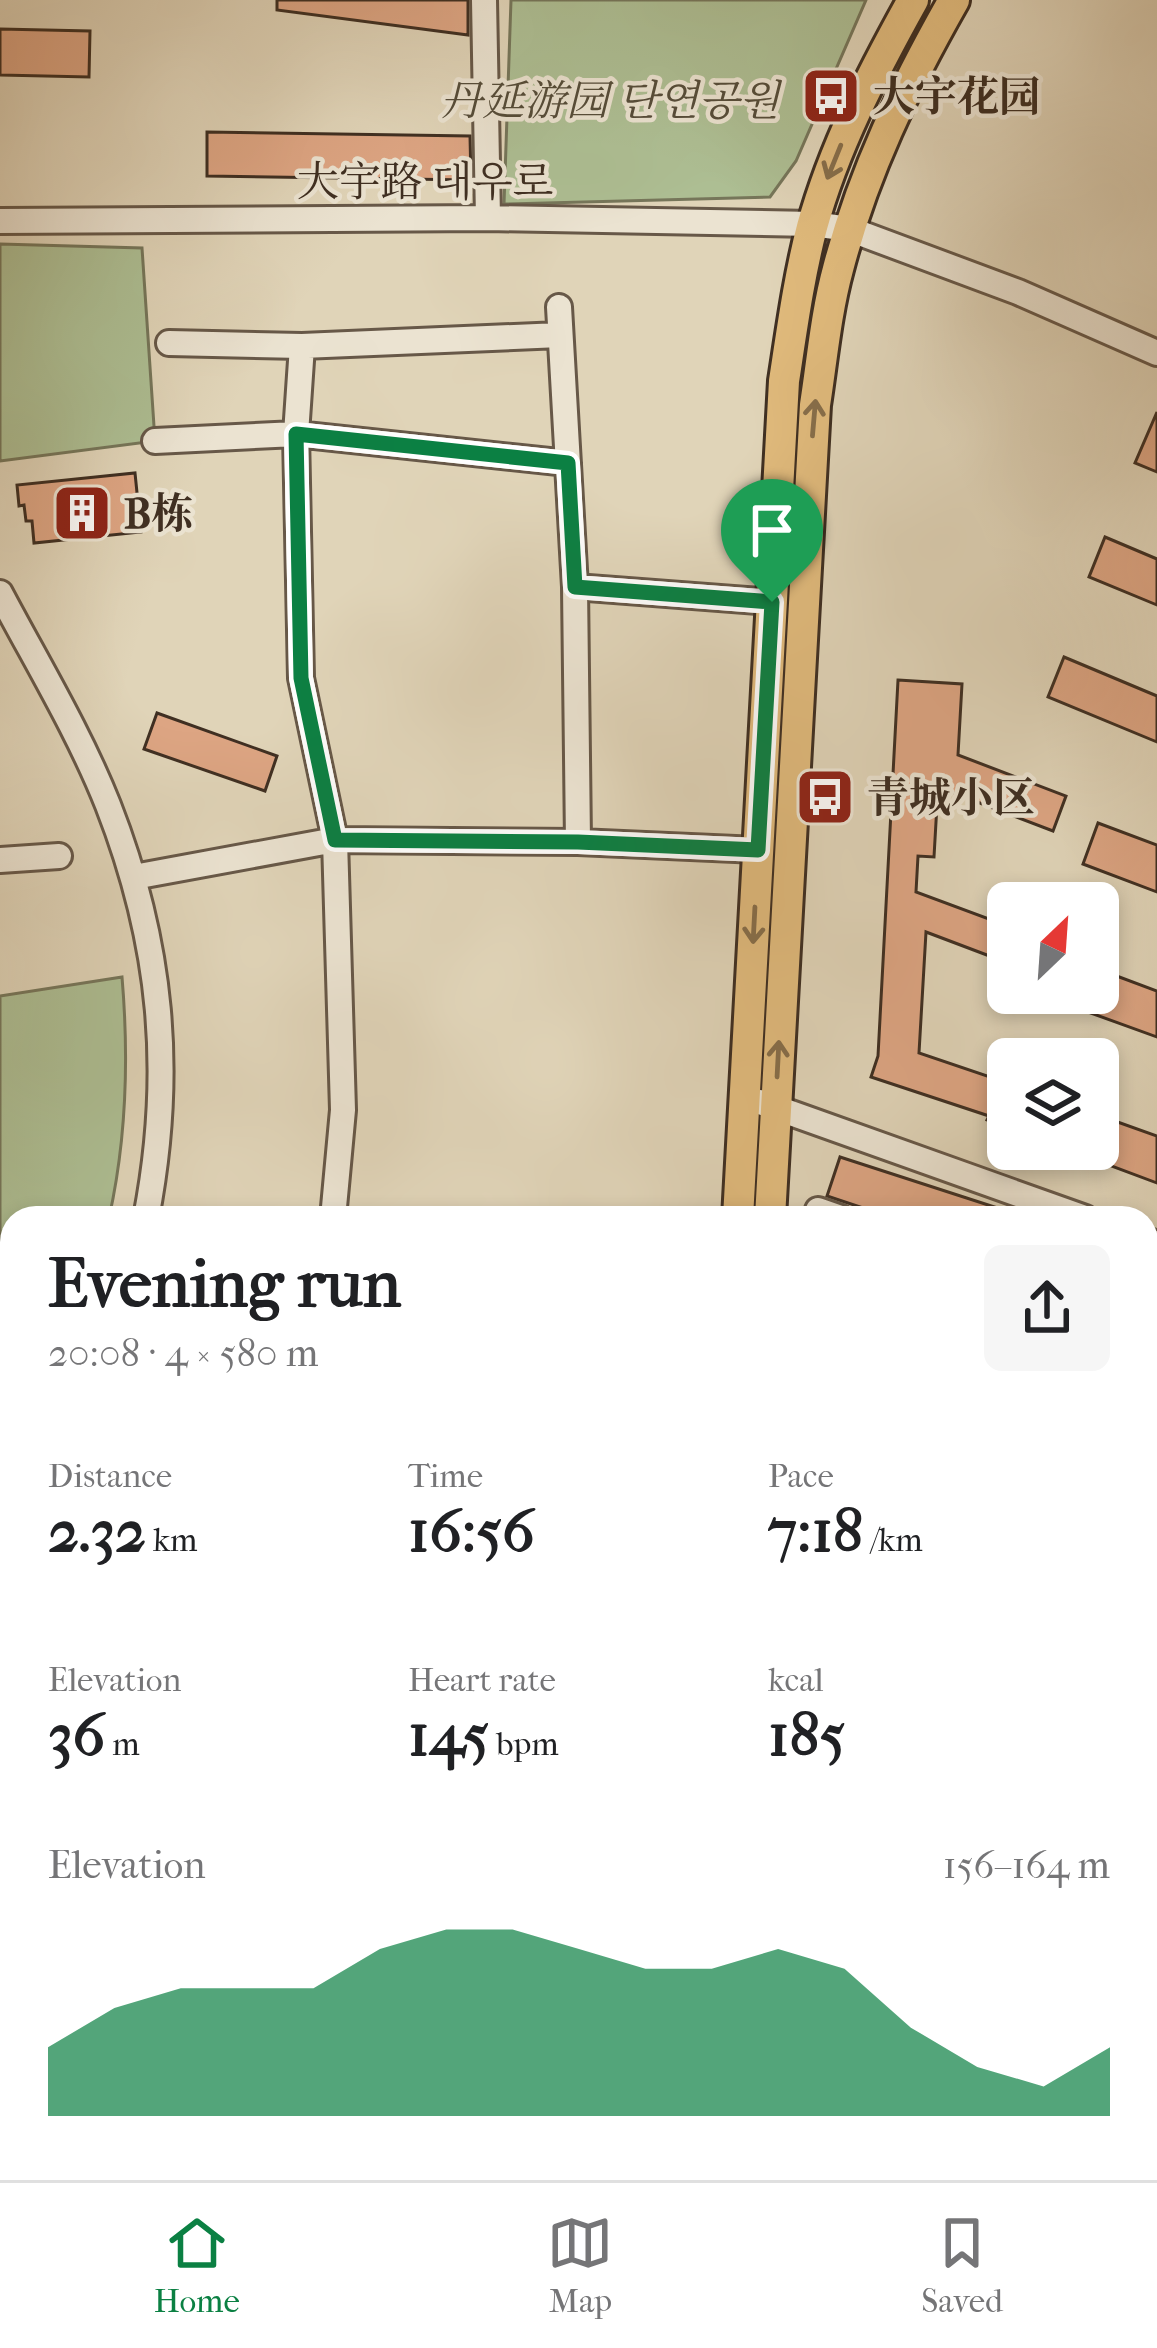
<!DOCTYPE html>
<meta charset="utf-8">
<style>
body{margin:0;font-family:"IM FELL French Canon","Noto Serif SC","Noto Serif KR",serif;background:#f6f6f6;color:#202124;height:100vh;display:flex;flex-direction:column;font-size:45px;white-space:nowrap}
*{box-sizing:border-box;margin:0}
p{font-size:39px;color:#757577}
.icon{flex:none;width:66px;height:66px;fill:none;stroke:currentColor;stroke-width:2;stroke-linecap:round;stroke-linejoin:round}
.map{position:relative;flex:1;overflow:hidden}
.side{position:absolute;left:0px;top:1206px;width:1158px;height:975px;display:flex;flex-direction:column;background:#fff;border-radius:36px 36px 0 0;box-shadow:0 6px 18px #0003}
.side>*{flex:none}
.needle{width:78px;rotate:25deg}
.tools{position:absolute;left:987px;top:882px;display:grid;gap:24px}
.tools a{display:grid;place-items:center;width:132px;height:132px;border-radius:18px;background:#fff;box-shadow:0 6px 18px #0003;font-size:60px}
.pin{position:absolute;display:grid;place-items:center;width:102px;height:102px;color:#fff;margin:-123px -51px;border-radius:50% 50% 50% 0;rotate:-45deg;box-shadow:0 0 12px #0007}
.pin .icon{rotate:45deg}
.round{display:grid;place-items:center;flex:none;width:126px;height:126px;border-radius:18px;background:#f6f6f6}
.headline{display:flex;align-items:center;justify-content:space-between;height:204px;padding:0 48px}
h1{font-size:66px;font-weight:700;line-height:90px}
.figures{display:grid;grid-template-columns:repeat(3,1fr);gap:18px;height:204px;padding:12px 48px}
.figures div{display:grid;align-content:center}
.figures b{font-size:60px;font-weight:700}
.figures small{font-size:33px;font-weight:400}
.figures p{font-size:33px}
.chart{height:336px;padding:24px 48px}
.chart p{display:flex;justify-content:space-between}
.chart svg{width:100%;height:216px;margin-top:12px;fill:#0b8043;opacity:.7}
.tabs{display:flex;justify-content:space-around;align-items:center;height:168px;border-top:3px solid #e0e0e0;background:#fff;font-size:33px;color:#757577}
.tabs a{display:grid;justify-items:center;gap:6px}
.tabs .selected{color:#0b8043}
.map>svg:first-child{display:block}
.green{fill:#adbe93;stroke:#76765a;stroke-width:3}
.building{fill:#dda583;stroke:#3f2f22;stroke-width:3}
.lines{fill:none;stroke-linecap:round;stroke-linejoin:round}
.minor-casing{stroke:#675848;stroke-width:30}
.major-casing{stroke:#3f2f22;stroke-width:36}
.minor{stroke:#ebe3d1;stroke-width:24}
.major{stroke:#e0ba7c;stroke-width:30}
.oneway{stroke:#876e4a}
.route-casing{stroke:#fff;stroke-width:24}
.route{stroke:#0b8043;stroke-width:15}
.labels{text-anchor:middle;stroke-width:9;stroke-linejoin:round;paint-order:stroke}
.poi-label{font-size:42px;font-weight:bold;fill:#3f2f22;stroke:#ebe3d1;text-anchor:start}
.park-label{font-size:42px;font-style:italic;fill:#554c39;stroke:#ebe3d1}
.street-label{font-size:42px;fill:#3f2f22;stroke:#ebe3d1}
</style>
<div class="map">
<svg width="1157" height="2180" viewBox="0 0 1157 2180">
<rect width="100%" height="100%" fill="#e0d4b8"/>
<filter id="stains"><feTurbulence type="fractalNoise" baseFrequency=".00167" numOctaves="4"/><feColorMatrix values="0 0 0 0 .2 0 0 0 0 .09 0 0 0 0 .02 0 0 0 .5 -.17"/></filter>
<radialGradient id="worn" r=".72"><stop offset=".6" stop-color="#630" stop-opacity="0"/><stop offset="1" stop-color="#630" stop-opacity=".3"/></radialGradient>
<path class="green" d="M511 0H866L796 161 770 197 504 204Z
M0 244 142 248 155 441 0 461Z
M122 977C129 1059 127 1137 109 1218H12V1288L0 1284V996Z"/>
<path class="building" d="M277 0H468V35L277 10Z
M0 29 90 31 89 77 0 75Z
M207 132 470 136 471 180 207 176Z
M1157 412V472L1135 463Z
M135 473 141 532 34 543 32 521H26L24 505 19 506 17 485Z
M1105 537 1157 559V605L1089 577Z
M1064 657 1157 696V742L1048 697Z
M898 680 962 684 958 755 1066 796 1053 831 938 787 934 857 918 856 916 892 1008 926V963L926 932 919 1053 1008 1083V1128L987 1120 989 1116 871 1077 878 1056Z
M157 713 277 756 265 791 144 749Z
M1098 823 1157 845V892L1083 864Z
M1098 969 1157 991V1037L1041 995 1098 993Z
M1098 1115 1157 1136V1183L1098 1161Z
M840 1157 1019 1215 1018 1218H893L827 1196Z"/>
<g class="lines">
<g class="minor-casing">
<path id="minor" d="M484 0 488 218
M0 221 488 218 813 224 849 229 1018 292 1157 353
M559 307 575 587 578 842
M169 343 302 346 560 335
M302 346 296 434 301 678 335 840 343 1110 333 1218
M155 441 296 434 568 463
M575 587 772 602
M0 593C37 663 79 732 108 805 162 943 174 1073 146 1218
M0 860 59 856
M134 877 335 840 578 842 758 850
M760 1102 1085 1218
M818 1210 841 1218
M1146 1240 1157 1244
M1146 1322 1157 1325
M0 1352 12 1356
M1146 1383 1157 1349
M1146 1466 1157 1464
M0 1563 12 1536
M1146 1590 1157 1594
M1146 1676 1157 1679
M1146 1733 1157 1736
M0 2038 12 2041
M1146 2157 1157 2161"/>
</g>
<g class="major-casing">
<path id="major" d="M738 1218 784 381C792 329 799 277 812 227 834 147 873 72 913 0
M770 1218 815 405C822 360 826 313 838 269 863 173 905 86 954 0
M681 2180 684 2169
M713 2180 716 2169"/>
</g>
<use href="#minor" class="minor"/>
<use href="#major" class="major"/>
</g>
<defs><path id="oneway-shaft" d="M-6 0H5M1.5-3L5.5 0L1.5 3" fill="none" stroke-width="1.6" stroke-linecap="round" stroke-linejoin="round" transform="scale(3)"/></defs>
<g class="oneway">
<use href="#oneway-shaft" transform="translate(834 162) rotate(112)"/>
<use href="#oneway-shaft" transform="translate(814 418) rotate(-85)"/>
<use href="#oneway-shaft" transform="translate(754 925) rotate(93)"/>
<use href="#oneway-shaft" transform="translate(778 1059) rotate(-87)"/>
</g>
<g class="lines">
<g class="route-casing">
<path id="route" d="M296 434 568 463 575 587 772 602 758 850 578 842 335 840 301 678Z"/>
</g>
<use href="#route" class="route"/>
</g>
<defs>
<g id="bus-square" transform="scale(3)"><rect x="-9" y="-9" width="18" height="18" rx="4" fill="#8f2418" stroke="#ebe3d1"/><path d="M-5-6H5V4H4V6H2V4H-2V6H-4V4H-5ZM-3.5-4V0h7V-4ZM-3.5 1.2v1.5H-2V1.2ZM2 1.2v1.5H3.5V1.2Z" fill="#fff"/></g>
<g id="building-square" transform="scale(3)"><rect x="-9" y="-9" width="18" height="18" rx="4" fill="#8f2418" stroke="#ebe3d1"/><path d="M-4-6H4V6H1V3H-1V6H-4ZM-2.5-4.3h1.7v1.8h-1.7ZM.8-4.3h1.7v1.8H.8ZM-2.5-1h1.7V.8h-1.7ZM.8-1h1.7V.8H.8Z" fill="#fff"/></g>
</defs>
<g fill-rule="evenodd">
<use href="#bus-square" x="831" y="96"/>
<use href="#building-square" x="82" y="513"/>
<use href="#bus-square" x="825" y="797"/>
</g>
<g class="labels">
<g class="poi-label">
<text x="873" y="111">大宇花园</text>
<text x="124" y="528">B栋</text>
<text x="867" y="812">青城小区</text>
</g>
<g class="park-label">
<text x="610" y="115">丹延游园 단연공원</text>
</g>
<g class="street-label">
<text x="425" y="196">大宇路 대우로</text>
</g>
</g>
<rect width="100%" height="100%" filter="url(#stains)"/>
<rect width="100%" height="100%" fill="url(#worn)"/>
</svg>
<div class="tools">
<a><svg class="needle" viewBox="-14 -14 28 28"><path d="M0-13l5 13h-10z" fill="#e53935"/><path d="M0 13l5-13h-10z" fill="#757577"/></svg></a>
<a><svg class="icon" aria-label="layers" viewBox="0 0 24 24"><path d="M12 4l9 5-9 5-9-5zM3 14l9 5 9-5"/></svg></a>
</div>
<div class="pin" style="left:772px;top:602px;background:#1e9e55"><svg class="icon" aria-label="arrive" viewBox="0 0 24 24"><path d="M6 21V4h12l-3 4 3 4H6"/></svg></div>
<section class="side">
<div class="headline"><div><h1>Evening run</h1><p>20:08 · 4 × 580 m</p></div><a class="round"><svg class="icon" aria-label="share" viewBox="0 0 24 24"><path d="M12 15V3M7 8l5-5 5 5M5 13v7h14v-7"/></svg></a></div>
<div class="figures">
<div><p>Distance</p><b>2.32<small> km</small></b></div>
<div><p>Time</p><b>16:56</b></div>
<div><p>Pace</p><b>7:18<small> /km</small></b></div>
</div>
<div class="figures">
<div><p>Elevation</p><b>36<small> m</small></b></div>
<div><p>Heart rate</p><b>145<small> bpm</small></b></div>
<div><p>kcal</p><b>185</b></div>
</div>
<div class="chart"><p><span>Elevation</span>156–164 m</p>
<svg viewBox="0 0 160 44" preserveAspectRatio="none"><path d="M0 44V30L10 22L20 18L30 18L40 18L50 10L60 6L70 6L80 10L90 14L100 14L110 10L120 14L130 26L140 34L150 38L160 30V44z"/></svg>
</div>
</section>
</div>
<nav class="tabs">
<a class="selected"><svg class="icon" aria-label="home" viewBox="0 0 24 24"><path d="M3 11l9-7 9 7M6 9v11h12V9"/></svg>Home</a>
<a><svg class="icon" aria-label="map" viewBox="0 0 24 24"><path d="M3 6l6-2 6 2 6-2v14l-6 2-6-2-6 2zM9 4v14M15 6v14"/></svg>Map</a>
<a><svg class="icon" aria-label="saved" viewBox="0 0 24 24"><path d="M7 4h10v16l-5-4-5 4z"/></svg>Saved</a>
</nav>
